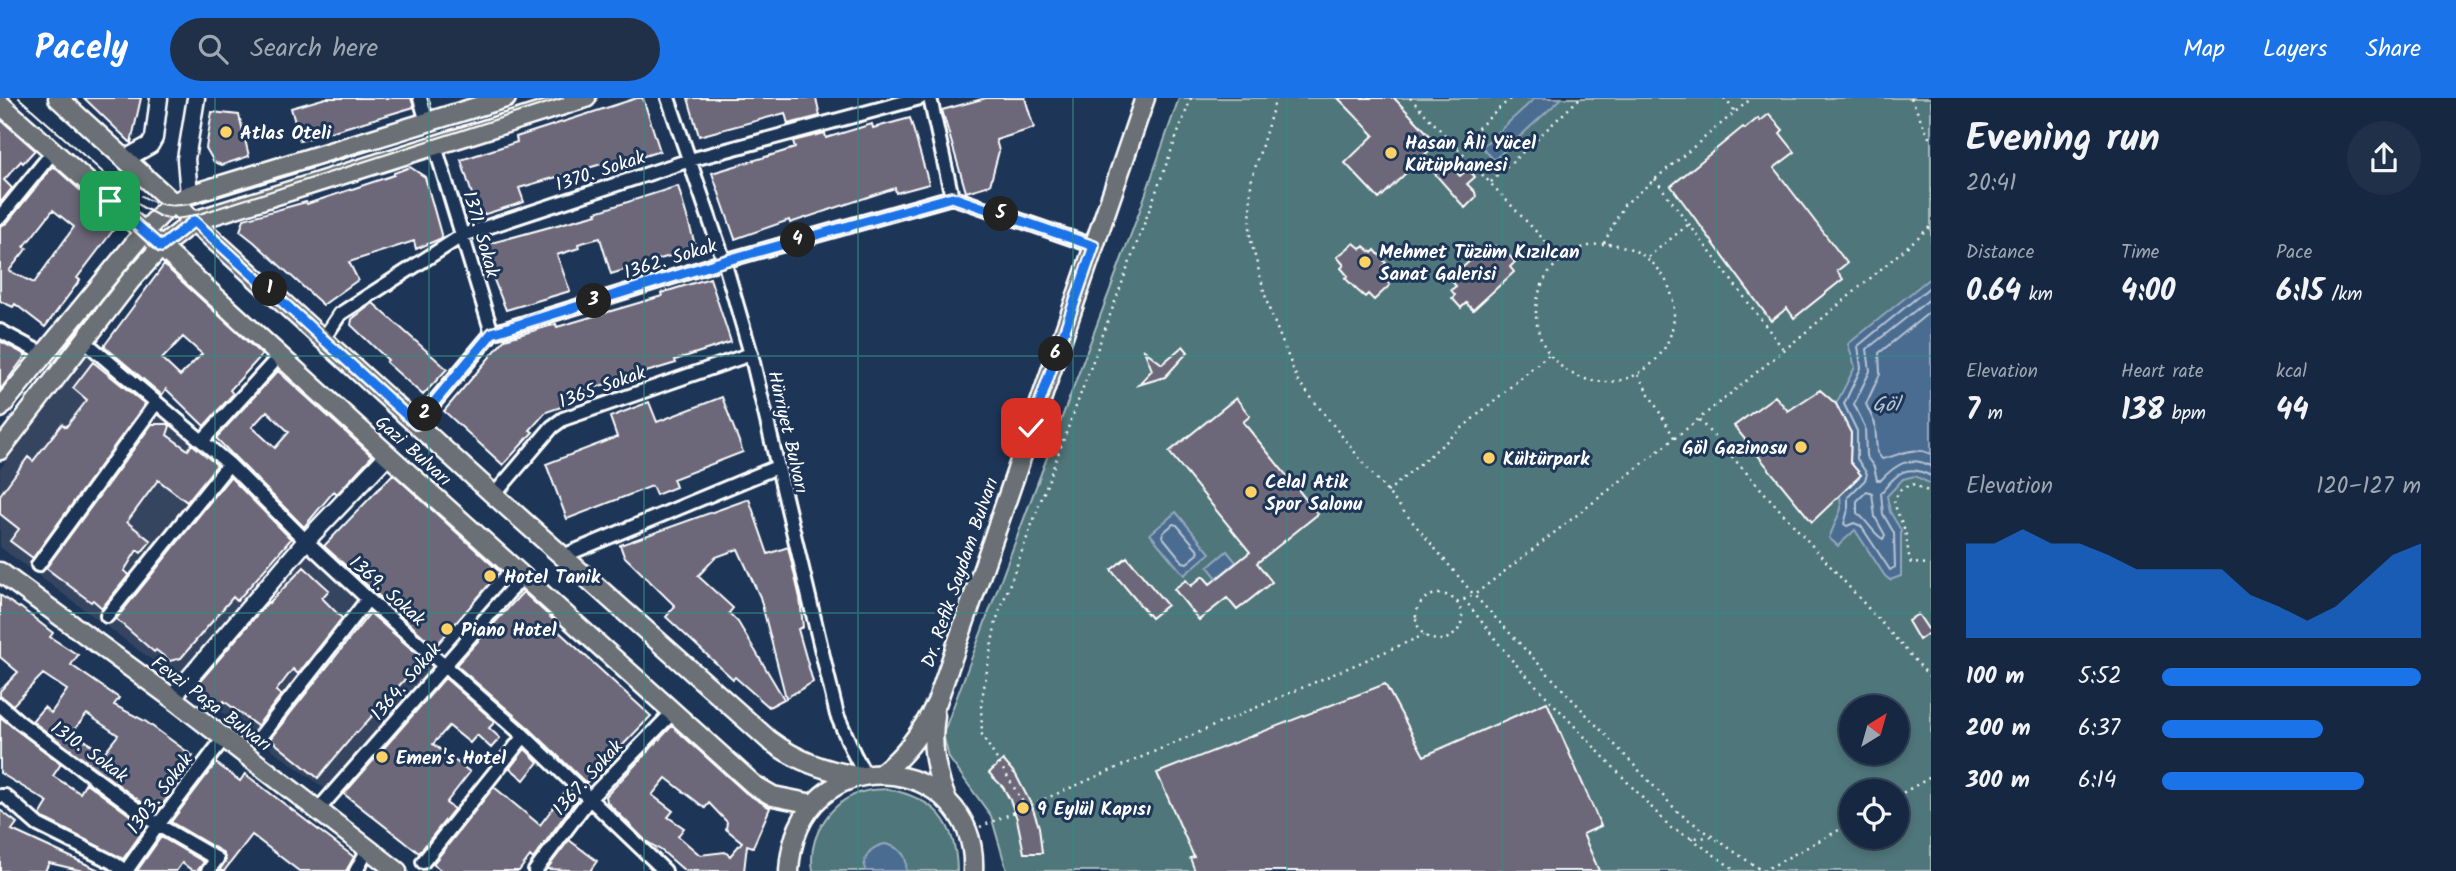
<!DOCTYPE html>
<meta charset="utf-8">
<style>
body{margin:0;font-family:Kalam,sans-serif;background:#1f3048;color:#f1f3f6;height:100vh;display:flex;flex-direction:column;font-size:26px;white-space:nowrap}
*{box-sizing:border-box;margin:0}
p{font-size:23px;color:#9ea6b1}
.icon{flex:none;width:38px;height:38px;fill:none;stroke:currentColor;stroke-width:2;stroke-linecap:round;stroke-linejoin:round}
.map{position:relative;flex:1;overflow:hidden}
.panel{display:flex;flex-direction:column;background:#162841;width:525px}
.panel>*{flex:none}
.needle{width:46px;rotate:37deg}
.tools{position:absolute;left:1839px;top:597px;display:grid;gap:14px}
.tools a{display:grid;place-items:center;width:70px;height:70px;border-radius:50%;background:#162841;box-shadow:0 4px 10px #0003,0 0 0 2px #35445a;font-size:35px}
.pin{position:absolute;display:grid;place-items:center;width:60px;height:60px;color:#fff;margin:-30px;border-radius:14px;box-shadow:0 4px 10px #0006}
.km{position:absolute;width:35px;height:35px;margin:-18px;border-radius:50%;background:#222;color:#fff;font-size:19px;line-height:35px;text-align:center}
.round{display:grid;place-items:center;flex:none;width:74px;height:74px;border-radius:37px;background:#1f3048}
.head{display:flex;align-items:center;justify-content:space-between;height:119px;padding:0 35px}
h1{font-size:38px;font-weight:700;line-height:52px}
.figures{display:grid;grid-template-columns:repeat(3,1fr);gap:10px;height:119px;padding:7px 35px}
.figures div{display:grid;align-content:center}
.figures b{font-size:30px;font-weight:700}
.figures small{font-size:19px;font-weight:400}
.figures p{font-size:19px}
.chart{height:196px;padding:14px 35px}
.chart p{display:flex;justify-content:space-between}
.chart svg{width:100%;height:126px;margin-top:7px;fill:#1a73e8;opacity:.7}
ul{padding:0 35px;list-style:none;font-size:23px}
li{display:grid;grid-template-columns:112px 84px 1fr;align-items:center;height:52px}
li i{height:18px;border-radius:9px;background:#1a73e8}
header{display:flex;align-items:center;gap:42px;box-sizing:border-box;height:98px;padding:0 35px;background:#1a73e8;color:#fff}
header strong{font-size:33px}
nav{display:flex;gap:38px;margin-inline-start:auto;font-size:24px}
.search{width:490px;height:63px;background:#1f3048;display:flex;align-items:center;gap:18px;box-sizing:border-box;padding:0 24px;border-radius:38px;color:#9ea6b1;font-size:26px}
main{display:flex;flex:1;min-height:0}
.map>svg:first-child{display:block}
.built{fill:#354461}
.green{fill:#4f767a;stroke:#a7babc;stroke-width:2;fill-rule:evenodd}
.water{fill:#4b6c91;stroke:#93a7bd;stroke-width:2}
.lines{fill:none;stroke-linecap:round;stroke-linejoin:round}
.shore{stroke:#b7c4d3;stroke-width:2}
.building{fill:#6c6779;stroke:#fff;stroke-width:2;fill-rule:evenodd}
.street-casing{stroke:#fff;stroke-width:18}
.secondary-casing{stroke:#fff;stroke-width:21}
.primary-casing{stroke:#fff;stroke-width:23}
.path{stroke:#fff;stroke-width:2.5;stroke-dasharray:2 5;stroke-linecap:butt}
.street{stroke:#1d3557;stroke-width:12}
.secondary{stroke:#1d3557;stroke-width:16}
.primary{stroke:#6b7074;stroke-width:18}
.tram{stroke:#fff;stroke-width:2}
.route-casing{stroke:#fff;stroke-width:14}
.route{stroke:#1a73e8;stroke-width:9}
.grid{fill:none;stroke:#338b84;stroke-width:2;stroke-opacity:0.55}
.poi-dot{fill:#ffd166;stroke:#1d3557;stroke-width:2.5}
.labels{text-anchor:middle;stroke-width:6;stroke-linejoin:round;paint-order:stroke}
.poi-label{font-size:19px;font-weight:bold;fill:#fff;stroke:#1d3557;text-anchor:start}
.street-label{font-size:19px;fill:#fff;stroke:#1d3557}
.water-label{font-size:21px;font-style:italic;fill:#b7c4d3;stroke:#1d3557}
</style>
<header>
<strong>Pacely</strong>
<div class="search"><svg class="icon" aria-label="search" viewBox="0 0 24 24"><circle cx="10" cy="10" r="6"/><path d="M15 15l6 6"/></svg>Search here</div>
<nav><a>Map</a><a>Layers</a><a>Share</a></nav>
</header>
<main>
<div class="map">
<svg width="1931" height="773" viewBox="0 0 1931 773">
<rect width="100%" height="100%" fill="#1d3557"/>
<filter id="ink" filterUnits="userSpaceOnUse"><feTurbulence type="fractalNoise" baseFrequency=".0143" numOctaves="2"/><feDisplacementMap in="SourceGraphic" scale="14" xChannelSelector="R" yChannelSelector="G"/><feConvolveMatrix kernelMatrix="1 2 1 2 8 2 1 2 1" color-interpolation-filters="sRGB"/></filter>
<g filter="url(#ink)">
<path class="built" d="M98 244 450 564 336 699 0 449V371Z"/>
<path class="green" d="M1179 0H1931V773H1007L991 718 949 660 943 636 1140 112ZM1852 609H1897V654H1852ZM1852 693H1897V738H1852Z
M888 691C936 701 956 724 957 773H813C807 738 831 701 866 693 873 691 881 692 888 691Z"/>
<path class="water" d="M1535 0H1562L1494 62 1482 49Z
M1931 179V386L1915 378 1903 381 1887 398 1890 414 1901 432V478L1890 482 1885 478 1855 432 1838 448 1829 440 1841 411 1840 396 1860 377 1850 364 1851 335 1836 306 1855 269 1848 246Z
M1176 414 1210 455 1184 477 1150 436Z
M1227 453 1236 464 1217 480 1208 469Z
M885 746C900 749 908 758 906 773H865C863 758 870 749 885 746Z"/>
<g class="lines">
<path class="shore" d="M1931 188 1858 248 1861 270 1844 306 1857 333V361L1867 376 1865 382 1848 399V412L1844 426 1847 428 1854 425 1861 428 1890 472 1895 469 1894 435 1883 416 1881 395C1897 375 1906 365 1931 378
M1931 200 1867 251 1870 273 1854 306 1865 329 1866 358 1874 369 1877 382H1881C1896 366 1910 357 1931 368
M1931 213 1879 255 1880 276 1866 306 1875 326 1877 354 1882 361C1899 358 1912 347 1931 356
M1867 393 1872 395 1875 419 1885 437 1883 441C1874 437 1868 423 1857 415V403Z
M1173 426 1177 427 1199 453 1198 456 1187 465 1183 464 1162 438 1163 435Z"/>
</g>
<path class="building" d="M84 0H141L131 45Z
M326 0H411L414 9 300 43 291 10Z
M637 0H643L660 53 613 68 612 63 519 90 524 104 479 118 461 62 517 44 516 39Z
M688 0H816L820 18 788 26 785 15 699 38Z
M986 0H1025L1034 30 996 42 999 53 990 87 966 94 942 12Z
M1338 0H1394L1437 45 1379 101 1345 65 1374 37Z
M212 14 239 17 249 58 222 67 214 64 206 50Z
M1769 16 1783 32 1780 35 1795 54 1774 70 1847 165 1837 173 1843 181 1794 220 1787 210 1771 223 1671 88 1743 29 1745 31 1758 20 1760 23Z
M910 20 929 86 896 95 895 90 790 125 789 122 735 141 712 75 795 50 793 43 825 35 826 40 872 26 873 30Z
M0 21 35 52 23 65 21 63 4 82 12 90 0 105Z
M53 68 118 126 77 180 80 182 45 229 15 206 13 209 0 203V128L7 125ZM53 112 74 129 34 185 9 173 27 150 24 149Z
M410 69 425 79 442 140 416 151 414 143 349 164 358 182 323 207 254 144 240 133 244 121 306 104 307 106 394 77V75Z
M1444 69H1451L1460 78 1468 71 1475 79 1467 86 1475 94 1476 99 1465 110 1435 76Z
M678 88 696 150 611 176 600 140 578 146 579 150 557 157 570 193 506 212 492 177 484 147 597 116 596 114Z
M1354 145 1361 151 1364 148 1372 155 1375 152 1386 165 1382 169 1389 177 1385 181 1390 187 1374 202 1368 196 1365 199 1357 192 1345 180 1348 178 1341 170 1344 167 1337 159Z
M1486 148 1490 152 1495 148 1499 152 1503 151 1515 164 1510 169 1514 174 1473 212 1466 205 1461 210 1452 200 1455 197 1451 192 1456 188 1450 181Z
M164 167 262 257 230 292 233 296 204 328 166 291 162 297 104 248ZM183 239 202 256 180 278 162 261Z
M710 180 731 244 675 262 676 265 570 297 573 305 546 314 530 332 533 334 503 367 444 313 505 241 556 226 557 229 662 198 661 195Z
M373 205 447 271 423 297 386 264 388 262 351 227 352 221Z
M0 243 26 257 0 292Z
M1183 248 1188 254 1165 279 1138 287 1152 272 1144 252 1162 266Z
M93 264 145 306 33 460 10 443 19 431 0 416V397L28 359 33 363 62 326 66 329 87 302 73 290Z
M278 273 372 358 337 396 334 393 304 429 216 340ZM267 313 289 334 275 350 252 329Z
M1820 292 1836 306 1851 335 1850 364 1861 377 1812 424 1734 328 1775 298 1788 313Z
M722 299 743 354 673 381 676 389 656 397 652 388 567 421 546 366 617 339 610 319 649 304 657 324Z
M1236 300 1250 318 1243 324 1318 416 1257 465 1272 484 1237 512 1227 500 1199 522 1174 491 1186 482 1191 488 1203 478 1210 486 1250 454 1169 354Z
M152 326H168L170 328 167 337 188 352 192 346 217 367 187 404 158 382 127 424 151 443 141 455 137 452 124 473 129 477 102 510 93 502 91 504 46 470Z
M393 376 500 474 435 549 324 448Z
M230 379 291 441 237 503 233 499 181 560 170 563 156 552 154 554 116 521Z
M749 401 768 456 788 449 800 500 803 529 798 531 813 584 786 600 760 499 738 451 716 459 698 478 733 510 729 515 738 524 784 601 769 609 735 579 733 581 666 519 675 508 624 458 620 447Z
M1127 459 1167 507 1151 520 1111 472Z
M304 469 329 492 322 500 342 520 298 576 293 571 276 593 281 597 257 628 224 603 221 608 196 588 268 504 269 505Z
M523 494 559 527 555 530 651 618 586 685 530 631 456 567Z
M0 497 19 510 20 509 53 535 50 539 78 557 71 567 119 600 114 607 145 623 193 658 166 695 169 698 156 715 32 623 44 609 51 615 67 592 43 576 13 607 0 598V593L18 574 0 559ZM87 616 118 637 103 656 73 633Z
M370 515 423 561 357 635 356 634 318 680 270 641Z
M1918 516 1930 534 1919 542 1908 523Z
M445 580 495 624 489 630 500 640 491 650 477 637 470 645 449 628 433 646 470 674 446 705 454 711 419 755 344 696Z
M1385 586 1424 658 1547 604 1601 728 1583 736 1599 773H1195L1190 760 1194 759 1157 675Z
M0 619 61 666 53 678 80 695 86 685 146 729 123 761 43 720 40 717 48 704 0 675Z
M672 628 746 695 770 710 753 749 747 747 744 773H685L662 753 646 743 607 704 606 698ZM666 680 705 710 709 705 727 724 726 731 742 744 730 758 725 754 700 757 678 738 684 730 668 719 673 713 652 697Z
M525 651 538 664 524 682 510 670Z
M1003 662 1016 677 1032 708 1039 729 1042 755H1024L1017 721 1010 702 1003 689 989 675Z
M216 665 240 683 245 676 354 759 346 773H299L252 737 224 773H219L226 762 222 754 171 724Z
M494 689 540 727 567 691 576 702 533 761 530 758 519 773H442L433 766Z
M0 712 17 725 12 732 101 773H83L49 765 45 773H0Z
M161 739 204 764 197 773H193L182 765 176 773H137Z
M569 742 597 763 590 773 547 771Z"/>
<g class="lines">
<g class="street-casing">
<path id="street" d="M420 0 427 24
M668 0 724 163 751 256 837 617 854 656 865 677
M930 0 952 99
M435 48 492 235
M0 119 52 55
M0 233 43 256
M324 240 340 216 463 137 690 62 920 0
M83 242 229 366 306 443 368 501 524 638 665 773
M416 326 492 235 724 163 952 99 1094 148
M202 343 272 266
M494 397 552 329 563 321 751 256
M563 458 777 369
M38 467 156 305
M107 518 229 366
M0 607 19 624 158 727 217 761 208 773
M260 639 368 501
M0 698H5L38 727 112 764 125 773
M317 713 522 479
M423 764 524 638
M126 773 158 727 224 640
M356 773 368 751
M535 773 589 701 673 614"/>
</g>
<g class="secondary-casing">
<path id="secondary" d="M125 61 150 47 154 40 159 0
M189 97 186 61 196 0
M172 600 306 443 388 357"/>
</g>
<g class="primary-casing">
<path id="primary" d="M58 0 494 397 769 642C797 663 823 672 857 678
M0 6 161 149 388 357 754 687 773 698 813 706
M0 310 144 134 169 108 189 97 506 0
M0 352 131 182 161 149 194 123 586 0
M0 474 172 600 397 773
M935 618C930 648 936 675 947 703
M880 676C906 658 923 632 937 604L1145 0
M789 773C797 634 979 655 973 773"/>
</g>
<path class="path" d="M1276 0 1251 84 1250 139 1268 208 1298 283 1369 372 1474 497 1679 715 1762 773
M1410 0 1561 160
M1724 0 1735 13
M1911 0 1931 44
M1457 49 1511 0
M1655 81 1784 252
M1491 84 1580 0
M1604 145 1624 107 1752 0
M1536 215a69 69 0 1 1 138 0a69 69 0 1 1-138 0Z
M1648 159 1689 126
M1638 277 1675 341
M1699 322 1931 580
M1387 394 1549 256
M1931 398 1928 393 1912 386 1901 391 1894 402C1896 413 1900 420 1904 430 1908 442 1907 454 1911 465L1931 466
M1931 414 1929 418 1931 431
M1416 519a23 23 0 1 1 46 0a23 23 0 1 1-46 0Z
M1464 501 1510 560 1671 730 1691 740 1713 739
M1457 504 1474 497C1629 377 1783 257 1931 128
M1897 698 1931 679
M1026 709 982 637 981 606 996 523 1191 0
M980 729 1424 537
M1691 740 1736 773
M1763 773 1852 725"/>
<use href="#street" class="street"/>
<use href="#secondary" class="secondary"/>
<use href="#primary" class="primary"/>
<path class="tram" d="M19 0 142 109 159 118 174 121 190 119 563 0
M142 98C158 108 172 109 190 106L372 50"/>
</g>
</g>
<g class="lines" filter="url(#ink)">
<g class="route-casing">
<path id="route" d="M110 103 161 149 194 123 416 326 492 235 724 163 952 99 1094 148 1031 330"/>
</g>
<use href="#route" class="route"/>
</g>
<path class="grid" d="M215 0V773M429 0V773M644 0V773M858 0V773M1073 0V773M1287 0V773M1502 0V773M1716 0V773M0 258H1931M0 515H1931"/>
<g class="poi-dot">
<circle cx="226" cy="34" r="7"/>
<circle cx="1391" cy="55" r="7"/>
<circle cx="1365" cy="164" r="7"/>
<circle cx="1801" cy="349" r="7"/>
<circle cx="1489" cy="360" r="7"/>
<circle cx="1251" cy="394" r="7"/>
<circle cx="490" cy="478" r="7"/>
<circle cx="447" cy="531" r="7"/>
<circle cx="382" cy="659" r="7"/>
<circle cx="1023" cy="710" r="7"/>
</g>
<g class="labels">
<g class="poi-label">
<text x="240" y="41">Atlas Oteli</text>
<text x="1405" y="51">Hasan Âli Yücel<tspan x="1405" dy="22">Kütüphanesi</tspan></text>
<text x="1379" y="160">Mehmet Tüzüm Kızılcan<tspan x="1379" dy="22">Sanat Galerisi</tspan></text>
<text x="1787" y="356" text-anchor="end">Göl Gazinosu</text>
<text x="1503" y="367">Kültürpark</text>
<text x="1265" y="390">Celal Atik<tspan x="1265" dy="22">Spor Salonu</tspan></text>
<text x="504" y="485">Hotel Tanik</text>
<text x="461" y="538">Piano Hotel</text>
<text x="396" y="666">Emen's Hotel</text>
<text x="1037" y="717">9 Eylül Kapısı</text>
</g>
<g class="street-label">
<text transform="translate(600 72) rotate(-18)" y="7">1370. Sokak</text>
<text transform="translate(482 136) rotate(74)" y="7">1371. Sokak</text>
<text transform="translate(670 160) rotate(-17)" y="7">1362. Sokak</text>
<text transform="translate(602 288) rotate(-20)" y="7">1365 Sokak</text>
<text transform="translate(789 334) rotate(77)" y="7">Hürriyet Bulvarı</text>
<text transform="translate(414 352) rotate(42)" y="7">Gazi Bulvarı</text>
<text transform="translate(959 474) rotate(-71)" y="7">Dr. Refik Saydam Bulvarı</text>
<text transform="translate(388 492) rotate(42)" y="7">1369. Sokak</text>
<text transform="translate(405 583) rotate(-49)" y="7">1364. Sokak</text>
<text transform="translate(212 605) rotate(37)" y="7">Fevzi Paşa Bulvarı</text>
<text transform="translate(90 653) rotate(36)" y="7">1310. Sokak</text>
<text transform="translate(587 679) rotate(-48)" y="7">1367. Sokak</text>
<text transform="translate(159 695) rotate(-53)" y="7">1303. Sokak</text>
</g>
<g class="water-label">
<text x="1886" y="313">Göl</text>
</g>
</g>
</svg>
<div class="tools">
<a><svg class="needle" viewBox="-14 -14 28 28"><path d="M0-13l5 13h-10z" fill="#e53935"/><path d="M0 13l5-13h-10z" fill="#9ea6b1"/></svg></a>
<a><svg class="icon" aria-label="locate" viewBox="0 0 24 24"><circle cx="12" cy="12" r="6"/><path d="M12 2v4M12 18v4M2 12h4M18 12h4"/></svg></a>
</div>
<div class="pin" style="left:110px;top:103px;background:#1e9e55"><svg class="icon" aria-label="arrive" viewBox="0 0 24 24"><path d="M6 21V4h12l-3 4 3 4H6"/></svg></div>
<div class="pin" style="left:1031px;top:330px;background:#d93025"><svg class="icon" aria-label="check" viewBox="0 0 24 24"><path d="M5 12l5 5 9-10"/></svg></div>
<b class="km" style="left:270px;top:191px">1</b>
<b class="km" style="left:425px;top:316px">2</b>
<b class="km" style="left:594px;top:203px">3</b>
<b class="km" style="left:798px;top:142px">4</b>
<b class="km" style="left:1001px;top:116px">5</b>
<b class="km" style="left:1056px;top:256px">6</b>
</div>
<section class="panel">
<div class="head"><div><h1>Evening run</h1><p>20:41</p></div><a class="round"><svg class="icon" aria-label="share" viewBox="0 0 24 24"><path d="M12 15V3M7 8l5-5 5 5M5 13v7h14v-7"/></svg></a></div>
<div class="figures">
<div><p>Distance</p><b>0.64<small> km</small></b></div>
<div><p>Time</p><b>4:00</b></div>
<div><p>Pace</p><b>6:15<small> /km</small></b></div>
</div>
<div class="figures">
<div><p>Elevation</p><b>7<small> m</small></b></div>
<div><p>Heart rate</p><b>138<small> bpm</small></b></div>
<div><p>kcal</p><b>44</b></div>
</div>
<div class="chart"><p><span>Elevation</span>120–127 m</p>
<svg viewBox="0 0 160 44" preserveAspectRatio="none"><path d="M0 44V11L10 11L20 6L30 11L40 11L50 15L60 20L70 20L80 20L90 20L100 29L110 33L120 38L130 33L140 24L150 15L160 11V44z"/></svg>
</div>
<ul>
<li><b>100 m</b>5:52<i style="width:100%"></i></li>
<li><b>200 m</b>6:37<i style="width:62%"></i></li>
<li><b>300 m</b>6:14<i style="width:78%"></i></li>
</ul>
</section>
</main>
